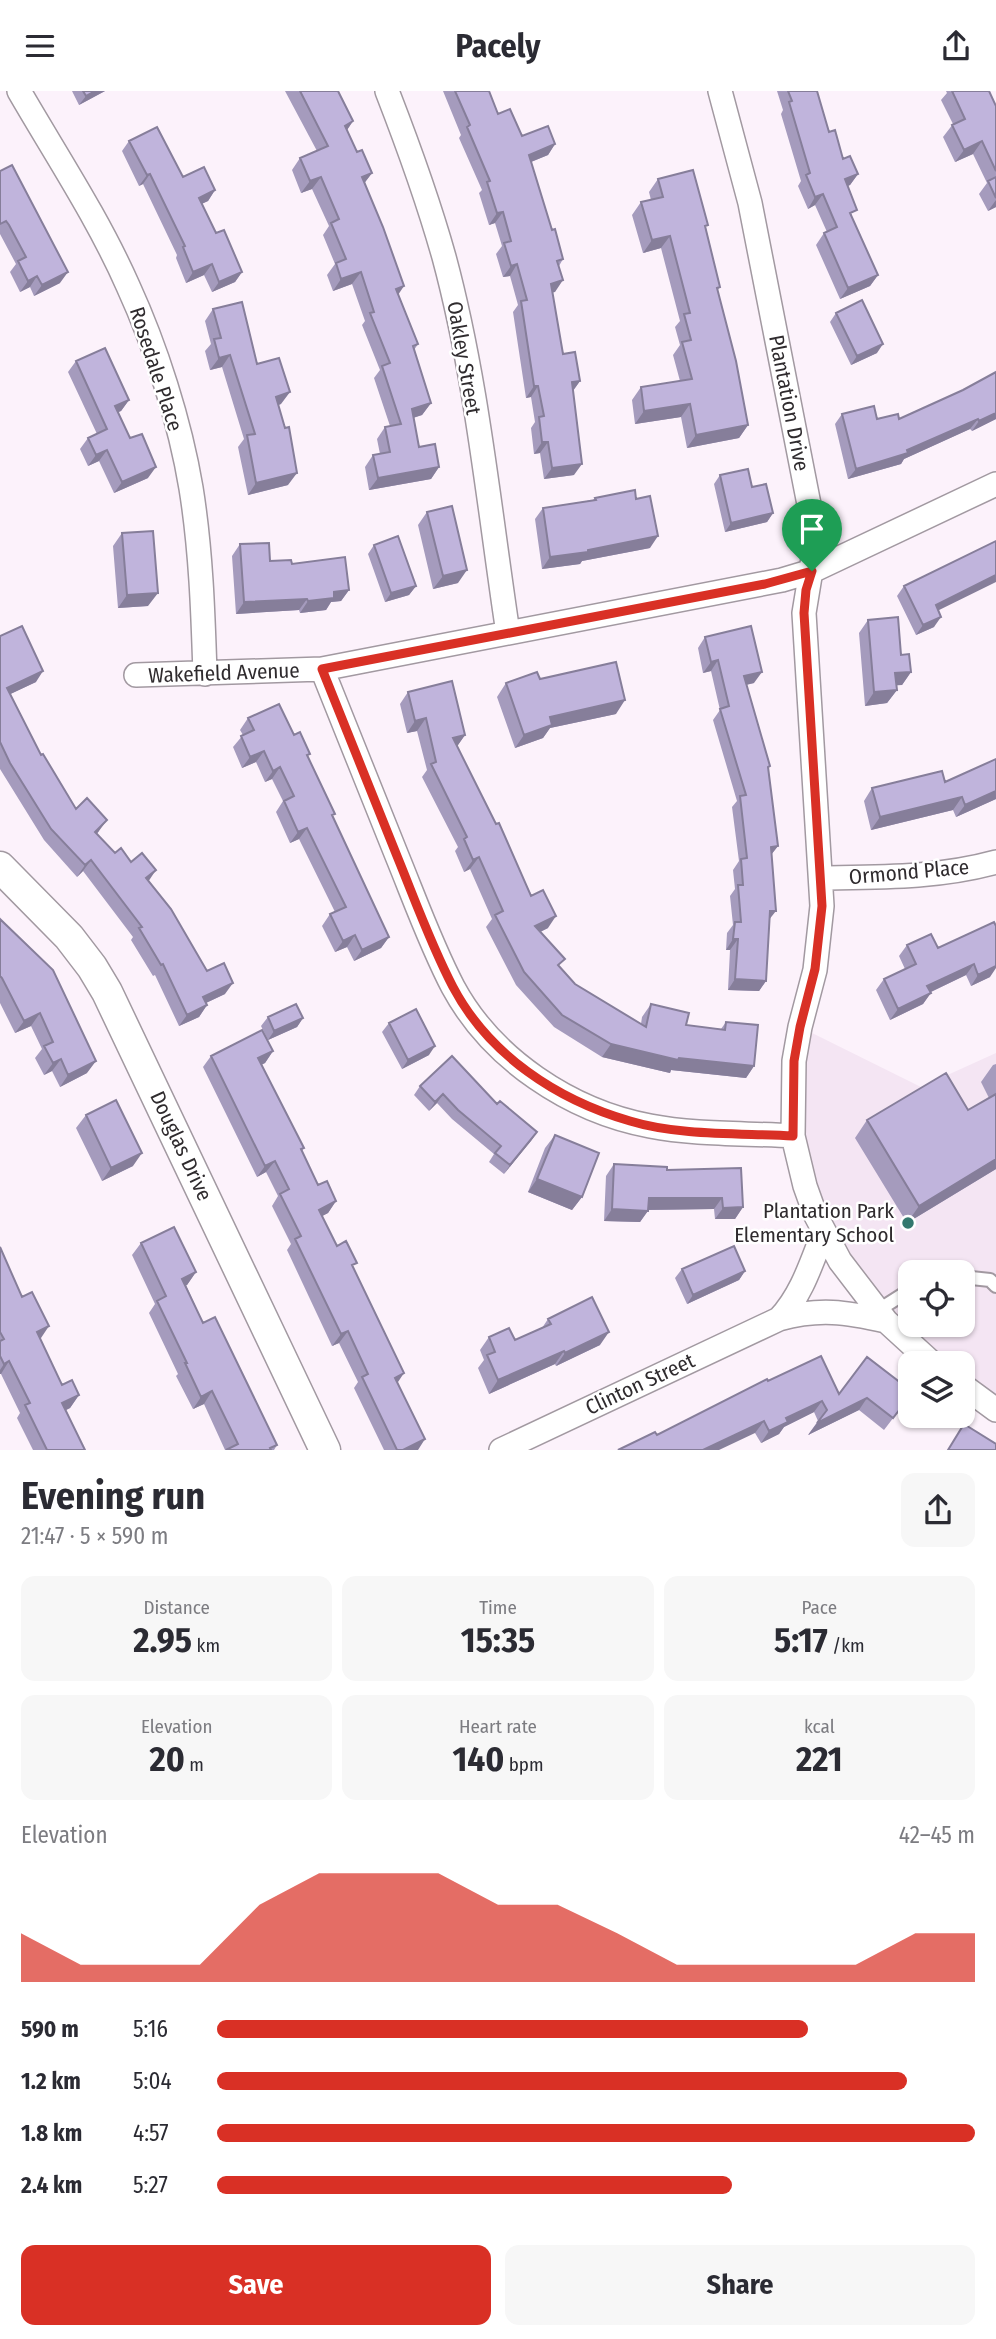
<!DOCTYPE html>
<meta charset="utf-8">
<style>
body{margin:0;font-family:"Fira Sans Condensed",sans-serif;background:#f7f7f7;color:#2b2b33;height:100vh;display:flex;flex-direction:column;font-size:26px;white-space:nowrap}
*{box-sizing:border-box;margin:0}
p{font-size:23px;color:#7c7c81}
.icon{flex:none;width:38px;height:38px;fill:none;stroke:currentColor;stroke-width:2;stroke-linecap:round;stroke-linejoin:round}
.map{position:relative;height:1359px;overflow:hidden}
.details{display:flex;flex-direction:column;background:#fff;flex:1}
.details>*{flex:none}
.controls{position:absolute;left:898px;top:1169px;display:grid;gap:14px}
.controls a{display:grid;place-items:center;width:77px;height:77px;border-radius:14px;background:#fff;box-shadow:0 2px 5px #0004;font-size:35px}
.pin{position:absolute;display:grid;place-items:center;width:60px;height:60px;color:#fff;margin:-72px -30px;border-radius:50% 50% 50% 0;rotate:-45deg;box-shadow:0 0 7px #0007}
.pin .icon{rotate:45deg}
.round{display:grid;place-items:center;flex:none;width:74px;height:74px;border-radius:14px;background:#f7f7f7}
.headline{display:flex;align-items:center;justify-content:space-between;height:119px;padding:0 21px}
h1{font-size:38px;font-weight:700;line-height:52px}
.figures{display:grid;grid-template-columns:repeat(3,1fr);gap:10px;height:119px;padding:7px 21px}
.figures div{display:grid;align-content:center;border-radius:14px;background:#f7f7f7;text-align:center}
.figures b{font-size:35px;font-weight:700}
.figures small{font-size:19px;font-weight:400}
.figures p{font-size:19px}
.chart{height:196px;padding:14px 21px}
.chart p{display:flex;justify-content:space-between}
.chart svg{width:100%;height:126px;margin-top:7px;fill:#d93025;opacity:.7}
.button{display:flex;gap:14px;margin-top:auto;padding:14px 21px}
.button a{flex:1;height:80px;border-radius:14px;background:#d93025;color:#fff;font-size:28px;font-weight:700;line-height:80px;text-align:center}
.button a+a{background:#f7f7f7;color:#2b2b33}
ul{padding:0 21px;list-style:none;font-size:23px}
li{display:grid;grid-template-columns:112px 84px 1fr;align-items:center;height:52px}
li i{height:18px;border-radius:9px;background:#d93025}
header{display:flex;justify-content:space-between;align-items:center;height:91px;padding:0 21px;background:#fff;font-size:32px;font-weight:700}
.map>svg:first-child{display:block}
.built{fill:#f4e5f3;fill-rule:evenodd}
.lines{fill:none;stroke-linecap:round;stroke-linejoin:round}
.service-casing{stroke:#a299a1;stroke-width:16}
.minor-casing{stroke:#a299a1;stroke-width:26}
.tertiary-casing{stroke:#a299a1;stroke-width:33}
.service{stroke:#fff;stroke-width:12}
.minor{stroke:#fff;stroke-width:23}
.tertiary{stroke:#fff;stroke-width:30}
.wall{fill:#a59bbd}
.shaded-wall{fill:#867e9a}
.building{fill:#c0b4dc;stroke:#867e9a;stroke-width:2}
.route-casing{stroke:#fff;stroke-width:14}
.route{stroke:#d93025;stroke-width:9}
.poi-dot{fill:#33786e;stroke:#fff;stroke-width:2.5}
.labels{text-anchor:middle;stroke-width:5;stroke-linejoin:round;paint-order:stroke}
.street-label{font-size:21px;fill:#2f2b2e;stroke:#fff}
.poi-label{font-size:21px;fill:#2f2b2e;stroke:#fff;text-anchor:end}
</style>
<header><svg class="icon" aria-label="menu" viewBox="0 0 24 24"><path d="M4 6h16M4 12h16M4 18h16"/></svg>Pacely<svg class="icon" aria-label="share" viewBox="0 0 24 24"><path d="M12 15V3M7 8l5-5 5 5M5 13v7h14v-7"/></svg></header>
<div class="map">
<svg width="996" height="1359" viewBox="0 0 996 1359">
<rect width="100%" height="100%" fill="#fcf2fb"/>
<path class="built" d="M800 936 921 996 996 962V1319L963 1294 962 1272H932L900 1245 805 1095ZM910 1181H962V1234H910Z"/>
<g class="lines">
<g class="service-casing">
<path id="service" d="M962 1186 990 1189 996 1195
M877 1220 910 1199"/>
</g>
<g class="minor-casing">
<path id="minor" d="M19 0C56 64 98 127 128 195 156 256 180 331 191 397 201 459 203 521 205 583
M387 0C408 54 428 109 444 166 477 288 489 417 508 542
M720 0 750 112 816 449 804 522 822 815 815 879 800 936 794 970 793 1045 805 1095 815 1123 840 1170 886 1230 932 1272
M322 578C347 640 372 703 397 765 415 809 431 854 453 896 492 968 570 1020 650 1035 696 1044 746 1042 793 1045
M136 584 322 578 782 489 812 480 996 393
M821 787C880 786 938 787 996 771
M779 1228C819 1217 846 1221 886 1230
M962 1294 996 1319
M501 1359 779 1228C802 1204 812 1170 824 1140"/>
</g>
<g class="tertiary-casing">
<path id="tertiary" d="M0 776 69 846 92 876 107 901 325 1359"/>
</g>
<use href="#service" class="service"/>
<use href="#minor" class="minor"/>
<use href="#tertiary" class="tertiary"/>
</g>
<path class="wall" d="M72 0H105L79 14Z
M285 0H338L353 30 347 39 357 61 372 82 364 92 398 204 418 253 414 259 431 312 422 324 413 327 419 356 439 376 431 388 369 399 365 376 373 364 380 363 377 348 385 336 390 335 374 287 380 279 362 234 365 230 352 193 333 200 327 184 335 173 323 144 329 135 312 98 301 102 292 79 300 67 317 60Z
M443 0H489L498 23 522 45 555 53 548 64 531 71 552 139 563 168 559 175 555 201H552L563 263 580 290 573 300 574 384 544 388 540 362 534 363 531 337 535 331 531 306 526 307 513 221 518 214 510 185 503 186 496 163 502 155 495 132 489 134 479 102 482 99 459 47 461 44Z
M777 0H817L829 41 843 68 858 83 850 94 847 95 852 126 878 184 870 195 840 208 816 154 824 142 827 141 815 114 808 118 798 95 801 90 781 23 783 19Z
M946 0H989L996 15V116L988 120 979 103 987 92 973 63 955 71 943 46 953 33 941 9 947 2Z
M129 50 183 86 215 99 208 110 201 113 216 142 242 181 235 191 212 201 204 184 186 192 176 167 177 164 143 93 139 95 122 60Z
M0 80 60 192 34 205 30 196 20 201 10 181 16 173 0 143Z
M658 88 706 137 720 196 717 200 748 334 739 347 687 357 681 326 635 333 632 309 641 296 680 290 673 264 680 254 675 236 680 230 661 157 643 162 632 124 641 111 651 109 649 101Z
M213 218 257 273 281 313 278 314 288 394 248 404 238 356 244 348 222 276 210 279 205 260 211 253 205 230Z
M836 222 877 262 851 274 830 231Z
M76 270 129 309 121 320 118 321 148 387 114 402 99 370 88 375 80 358 88 347 97 343 68 281Z
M996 281V328L972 340 970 338 904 368 901 373 848 388 835 333 842 323 877 328H899L963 299Z
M720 384 752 396 773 422 767 431 725 441 714 393Z
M595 407 636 408 650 457 582 470 580 473 542 478 535 428 543 417 593 409Z
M427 421 458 492 433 498 418 434Z
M122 442 148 515 118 517 113 455Z
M240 453 270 470 292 473 349 499 341 510 331 511 326 519 300 522 299 519 236 523 232 465Z
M374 454 416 495 409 504 385 511 368 463Z
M904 495 938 520 934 536 916 544 897 505Z
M868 529 901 564 911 581 902 594H896L897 599 887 612 865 615 859 542Z
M0 545 36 591 10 603 41 664 76 718 99 740 97 743 115 762 131 771 148 790 207 880 225 903 206 912 207 914 199 926 179 935 155 884 153 885 131 849 133 846 83 780 77 786 44 749 0 678Z
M705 546 754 592 746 594 770 675 768 678 778 755 771 764 766 890 759 900 728 899 730 859H726L727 842 733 834 730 805 735 798 733 779 739 770 732 716 737 710 713 629 720 619 711 580 703 582 698 557Z
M540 588 616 623 550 637 543 647 515 657 497 606 506 592Z
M408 601 465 644 457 655 548 837 540 841 559 876 575 893 641 933 642 926 651 913 686 934 721 938 726 931 754 975 746 987 671 979 670 982 602 966 554 936 516 894 486 836 492 828 470 778 464 781 455 760 458 756 422 686 427 679 417 640 407 642 400 613Z
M248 627 294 644 310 663 308 665 333 726 389 846 381 857 354 870 347 856 335 861 322 835 330 823 335 821 299 748 290 752 276 721 283 710 272 688 265 691 256 671 242 677 233 656 243 644 240 639Z
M996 668V708L956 726 953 719 871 739 864 710 872 697 945 691Z
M0 828 87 982 60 996 52 980 44 984 35 967 42 958 31 935 15 942 0 912Z
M994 831 990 886 971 895 966 884 931 901 923 913 890 929 876 899 884 888 905 878 899 865 907 854 938 857Z
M268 926 303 927 297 936 268 949 261 935Z
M389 932 429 964 402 978 382 941Z
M273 960 265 972 261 974 304 1057 302 1060 318 1094 336 1110 328 1122 322 1125 337 1155 353 1177 397 1291 418 1359H384L354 1297 358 1291 339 1252 332 1255 287 1159 291 1153 272 1115 278 1105 266 1081 257 1086 203 976 211 965Z
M996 973V1078L907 1132 855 1047 867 1029 968 1019 989 1007 981 991 993 974Z
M420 995 497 1013 537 1041 504 1083 489 1071 494 1063 452 1028 437 1012 429 1020 414 1004Z
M86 1024 133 1075 102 1090 76 1037Z
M555 1044 582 1106 572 1119 528 1101 545 1057Z
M614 1073 667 1079 743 1116 735 1128H715L714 1118 648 1119 640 1131 604 1130 606 1085Z
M141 1152 196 1181 187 1194H186L203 1232 277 1354 274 1359H225L204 1313 193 1318 176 1285 178 1283 149 1222 155 1213 132 1164Z
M0 1156 40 1248 62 1294 79 1304 70 1317 66 1319 85 1359H33L17 1327 20 1322 1 1283H0Z
M682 1178 745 1180 739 1189 687 1213 675 1187Z
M548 1228 600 1254 556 1275 555 1273 489 1303 478 1277 484 1269 480 1259 489 1246 515 1249 542 1237Z
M768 1290 839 1303 910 1305 884 1339 859 1319 808 1344 818 1330 814 1321 784 1336 779 1343 761 1352 755 1342 657 1344Z"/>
<path class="shaded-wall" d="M95 0H105L79 14 86 5Z
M353 30 345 42V35Z
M982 50 973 63 955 71 964 59Z
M555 53 548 64 521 75 529 64Z
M372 82 363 94 362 86Z
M150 83 143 93 139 95 147 84Z
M858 83 850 94 837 100 845 88Z
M321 86 312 98 301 102 310 90Z
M215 99 208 110 191 118 199 107Z
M823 103 815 114 808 118 815 106Z
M996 109V116L988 120Z
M503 121 495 132 489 134 497 122Z
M670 145 661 157 643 162 652 149Z
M212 173 204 184 186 192 193 181Z
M517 173 510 185 503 186 511 175Z
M68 181 60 192 34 205 42 194Z
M242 181 235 191 212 201 219 191Z
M361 181 352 193 333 200 341 188Z
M878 184 870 195 840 208 848 197Z
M37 185 30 196 20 201 28 190Z
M563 189 555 201 543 204 551 193Z
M404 195 396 207V198Z
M883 253 877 262 851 274 857 265Z
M230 264 222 276 210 279 219 267Z
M580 290 572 301V291Z
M534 295H538L531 306 526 307Z
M290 301 281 313 267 318 276 306Z
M129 309 121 320 107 326 115 315Z
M431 312 422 324 403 330 412 318Z
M690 313 681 326 635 333 644 320Z
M996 322V328L972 340 979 330Z
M978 328 970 338 904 368 901 373 848 388 856 378 907 359Z
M748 334 739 347 687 357 696 344Z
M542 351H548L540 362 534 363Z
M107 359 99 370 88 375 96 364Z
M582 373 574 384 544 388 552 377Z
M156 376 148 387 114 402 122 391Z
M439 376 431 388 369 399 378 387Z
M297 382 288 394 248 404 256 392Z
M773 422 767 431 725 441 731 432Z
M658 445 650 457 582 470 580 473 542 478 550 466Z
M467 479 458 492 433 498 443 485Z
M996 484V491L929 524 936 514Z
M416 495 409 504 385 511 391 502Z
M349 499 341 510 331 511 326 519 300 522 308 510 334 501Z
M158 502 148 515 118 517 127 504Z
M307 508 299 519 236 523 244 511Z
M941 526 934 536 916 544 923 534Z
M718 569 711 580 703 582 711 571Z
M43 580 36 591 0 608 7 597Z
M762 581 754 592 736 596 744 585Z
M911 581 902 594 886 595 895 582Z
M897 599 887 612 865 615 874 601Z
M625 609 616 623 550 637 543 647 515 657 524 644 550 626Z
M426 627 417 640 407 642 415 630Z
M465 644 456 657 453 647Z
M264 660 256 671 242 677 250 666Z
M280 676 272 688 265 691 273 680Z
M996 700V708L956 726 965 714Z
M962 706 953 719 871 739 880 726Z
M107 729 99 740 87 752 95 741Z
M307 737 299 748 290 752 298 741Z
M778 755 770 765 771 756Z
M479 766 470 778 464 781 473 769Z
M91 769 83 780 77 786 85 774Z
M156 779 148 791 146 787Z
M770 820H776L768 830Z
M556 825 548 837 526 848 535 835Z
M355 844 347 856 335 861 343 850Z
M389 846 381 857 354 870 362 859Z
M733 848H738L730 859H726Z
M996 869V877L990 886 971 895 978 884Z
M974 873 966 884 920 906 927 895Z
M735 888 766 890 759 900 728 899Z
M233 892 225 903 195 917 203 906Z
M931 902 923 913 890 929 898 918Z
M207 914 199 926 179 935 187 924Z
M40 922 31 935 15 942 24 930Z
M303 927 297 936 268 949 274 940Z
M611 953 679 967 754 975 746 987 671 979 670 982 602 966Z
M435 955 429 964 402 978 408 969Z
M273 960 265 972 250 979 258 967Z
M61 968 52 980 44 984 53 972Z
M96 970 87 982 60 996 68 984Z
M443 1003 437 1012 429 1020 435 1011Z
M537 1041 531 1050 504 1083 510 1074Z
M142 1062 133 1075 102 1090 111 1077Z
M996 1068V1078L907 1132 919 1115Z
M275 1070 266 1081 257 1086 265 1075Z
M537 1088 582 1106 572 1119 528 1101Z
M649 1107H722L714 1118 641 1119Z
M336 1110 328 1122 311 1131 319 1119Z
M743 1116 735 1128H715L723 1117Z
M612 1118 648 1120 640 1131 604 1130Z
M745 1180 739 1189 687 1213 693 1204Z
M196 1181 187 1194 174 1200 182 1188Z
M49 1235 41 1247 28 1253 37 1241Z
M348 1240 339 1252 332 1255 341 1243Z
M609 1241 600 1254 556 1275 565 1262Z
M564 1260 555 1273 489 1303 498 1289Z
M9 1270 1 1283H0V1279L4 1273Z
M404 1282 396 1294 395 1287Z
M212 1300 204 1313 193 1318 201 1306Z
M79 1304 70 1317 54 1325 62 1312Z
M867 1307 859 1319 808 1344 817 1332Z
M822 1310 814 1321 784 1336 779 1343 761 1352 769 1340 786 1327Z
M764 1330 755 1342 719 1359H703Z
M425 1348 418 1359H403Z"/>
<path class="building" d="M83 0H95L86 5Z
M300 0H338L353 30 345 35 357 61 362 59 372 82 362 86 383 136 404 195 396 198 418 253 413 255 431 312 412 318 419 356 435 353 439 376 378 387 373 364 390 361 385 336 401 333 382 275 390 272 370 222 374 221 361 181 341 188 336 172 346 168 331 132 339 128 321 86 310 90 300 67 328 55Z
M455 0H489L498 23 510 18 522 45 548 35 555 53 529 64 552 139 555 138 563 168 557 170 563 189 551 193 563 263 575 261 580 290 572 291 582 373 552 377 548 351H542L539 326 544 325 538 295H534L521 210 527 209 517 173 511 175 504 152 511 150 503 121 497 122 487 91 490 90 467 36 470 34Z
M788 0H817L829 41 835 39 843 68 850 65 858 83 845 88 857 119 850 122 878 184 848 197 824 142 837 136 823 103 815 106 806 84 810 82 789 11 792 10Z
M952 0H989L996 15V80L982 50 964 59 952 34 965 28Z
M157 36 183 86 204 76 215 99 199 107 216 142 224 139 242 181 219 191 212 173 193 181 183 156 185 155 150 83 147 84 129 50Z
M12 74 68 181 42 194 37 185 28 190 18 170 26 166 9 134 6 130 0 133V80Z
M693 79 708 134 705 135 720 196 717 197 736 270 748 334 696 344 690 313 644 320 641 296 692 288 682 251 691 249 684 223 690 222 670 145 652 149 641 111 663 106 658 88Z
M996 86V107L988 90Z
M862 209 883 253 857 265 836 222Z
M242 211 257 273 279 267 290 301 276 306 285 337 289 336 297 382 256 392 247 344 255 343 230 264 219 267 214 248 221 247 213 218Z
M105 257 129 309 115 315 130 347 142 343 156 376 122 391 107 359 96 364 88 347 107 338 76 270Z
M996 281V322L979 330 978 328 907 359 908 362 856 378 842 323 874 315 877 328 898 323 899 328 963 299Z
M748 378 752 396 766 393 773 422 731 432 720 384Z
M635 399 636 408 650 405 658 445 588 459V461L550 466 543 417 596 409 595 407Z
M452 415 467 479 443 485 427 421Z
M153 440 158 502 127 504 122 442Z
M398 445 416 495 391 502 374 454Z
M996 450V484L936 514 941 526 923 534 904 495Z
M269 452 270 470 291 469 292 473 345 466 349 499 334 501V507L308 510 307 508 244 511 240 453Z
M898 526 901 564 909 563 911 581 895 582 897 599 874 601 868 529Z
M22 535 43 580 7 597 41 664 43 663 76 718 87 707 107 729 95 741 115 762 121 757 131 771 142 762 156 779 146 787 171 818 207 880 224 872 233 892 203 906 207 914 187 924 163 873 161 874 139 837 142 836 91 769 85 774 51 738 10 672 0 651V545Z
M751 535 762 581 744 585 770 675 768 676 778 755 771 756 776 820H770L766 890 735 888 738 848H733L735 831H741L738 794H743L741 768 747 767 740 705 746 704 720 618 729 615 718 569 711 571 705 546Z
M616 571 625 609 550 626 552 634 524 644 506 592 537 581 540 588Z
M452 590 465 644 453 647 496 733 499 732 531 805 543 799 556 825 535 835 565 868 558 874 575 893 646 936 651 913 689 922 686 934 725 939 726 931 758 934 754 975 679 967 678 969 611 953 562 924 524 881 495 824 503 820 479 766 473 769 464 748 467 746 431 673 436 671 426 627 415 630 408 601Z
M279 613 294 644 300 641 310 663 307 664 335 723 332 724 389 846 362 859 355 844 343 850 330 823 346 816 307 737 298 741 284 710 294 705 280 676 273 680 264 660 250 666 241 645 254 639 248 627Z
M996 668V700L965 714 962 706 880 726 872 697 942 680 945 691Z
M0 828 53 879 96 970 68 984 61 968 53 972 44 955 53 951 40 922 24 930 2 887 0 885Z
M994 831 996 835V875L978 884 974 873 927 895 931 902 898 918 884 888 916 873 907 854 931 843 938 857Z
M296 913 303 927 274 940 268 926Z
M416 918 435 955 408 969 389 932Z
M262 939 273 960 258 967 304 1057 301 1058 318 1094 327 1090 336 1110 319 1119 337 1155 346 1150 357 1172 352 1174 404 1282 395 1287 425 1348 403 1359H397L362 1286 368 1283 348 1240 341 1243 295 1148 301 1145 280 1103 289 1098 275 1070 265 1075 211 965Z
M452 965 497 1013 500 1010 537 1041 510 1074 495 1062 501 1055 458 1019 443 1003 435 1011 420 995Z
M946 982 968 1019 996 1003V1068L919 1115 867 1029Z
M116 1009 142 1062 111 1077 86 1024Z
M555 1044 599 1062 582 1106 537 1088Z
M614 1073 667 1076V1079L741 1077 743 1116 723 1117 722 1107H649L648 1120 612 1118Z
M174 1136 196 1181 182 1188 203 1232 215 1226 277 1354 270 1357 271 1359H226L238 1353 212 1300 201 1306 185 1272H187L157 1210 166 1205 141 1152Z
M734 1155 745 1180 693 1204 682 1178Z
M0 1156 22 1206 32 1201 49 1235 37 1241 62 1294 72 1289 79 1304 62 1312 85 1359H47L25 1314 30 1312 9 1270 4 1273 0 1265V1250L4 1248 0 1241Z
M592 1206 609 1241 565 1262 564 1260 498 1289 487 1264 495 1261 489 1246 509 1237 515 1249 551 1233 548 1228Z
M821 1265 839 1303 867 1266 910 1299V1305L893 1327 867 1307 817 1332 827 1319 822 1310 786 1327 788 1331 769 1340 764 1330 703 1359H618L655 1341 657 1344 767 1288 768 1290Z
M964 1333 996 1353V1359H948Z"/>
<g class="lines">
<g class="route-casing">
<path id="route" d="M812 480 806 499 804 522 822 815 815 878 800 936 794 970 793 1045C741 1042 679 1045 630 1030 557 1009 489 964 453 896 431 854 415 809 397 765 372 703 347 640 322 578L765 493Z"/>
</g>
<use href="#route" class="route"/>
</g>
<circle class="poi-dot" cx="908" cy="1132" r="7"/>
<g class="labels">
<g class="street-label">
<text transform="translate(464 267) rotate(80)" y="7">Oakley Street</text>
<text transform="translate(156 278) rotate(72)" y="7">Rosedale Place</text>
<text transform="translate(789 312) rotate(79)" y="7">Plantation Drive</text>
<text transform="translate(224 582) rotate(-2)" y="7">Wakefield Avenue</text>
<text transform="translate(909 781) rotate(-5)" y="7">Ormond Place</text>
<text transform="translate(181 1055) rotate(65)" y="7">Douglas Drive</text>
<text transform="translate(640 1293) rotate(-25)" y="7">Clinton Street</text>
</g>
<g class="poi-label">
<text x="894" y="1127">Plantation Park<tspan x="894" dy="24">Elementary School</tspan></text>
</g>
</g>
</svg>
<div class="controls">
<a><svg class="icon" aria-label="locate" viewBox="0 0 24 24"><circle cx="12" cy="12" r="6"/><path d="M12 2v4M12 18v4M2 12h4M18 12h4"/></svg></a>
<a><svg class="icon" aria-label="layers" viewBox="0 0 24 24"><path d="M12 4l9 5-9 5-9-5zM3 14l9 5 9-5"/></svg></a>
</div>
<div class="pin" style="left:812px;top:480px;background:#1e9e55"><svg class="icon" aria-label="arrive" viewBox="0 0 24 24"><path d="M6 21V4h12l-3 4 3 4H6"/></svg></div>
</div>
<section class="details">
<div class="headline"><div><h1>Evening run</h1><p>21:47 · 5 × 590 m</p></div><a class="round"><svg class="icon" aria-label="share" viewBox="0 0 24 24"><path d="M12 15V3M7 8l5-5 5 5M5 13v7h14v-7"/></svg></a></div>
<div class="figures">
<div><p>Distance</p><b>2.95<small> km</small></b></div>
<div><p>Time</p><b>15:35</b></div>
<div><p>Pace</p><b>5:17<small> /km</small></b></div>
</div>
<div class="figures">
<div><p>Elevation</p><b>20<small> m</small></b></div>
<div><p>Heart rate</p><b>140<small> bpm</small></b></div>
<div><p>kcal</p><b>221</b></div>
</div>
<div class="chart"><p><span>Elevation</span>42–45 m</p>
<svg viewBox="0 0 160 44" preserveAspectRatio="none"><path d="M0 44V27L10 38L20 38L30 38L40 17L50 6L60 6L70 6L80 17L90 17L100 27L110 38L120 38L130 38L140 38L150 27L160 27V44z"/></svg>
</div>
<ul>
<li><b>590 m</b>5:16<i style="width:78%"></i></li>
<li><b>1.2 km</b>5:04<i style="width:91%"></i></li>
<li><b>1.8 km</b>4:57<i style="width:100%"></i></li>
<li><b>2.4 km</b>5:27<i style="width:68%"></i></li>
</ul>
<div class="button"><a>Save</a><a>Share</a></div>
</section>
